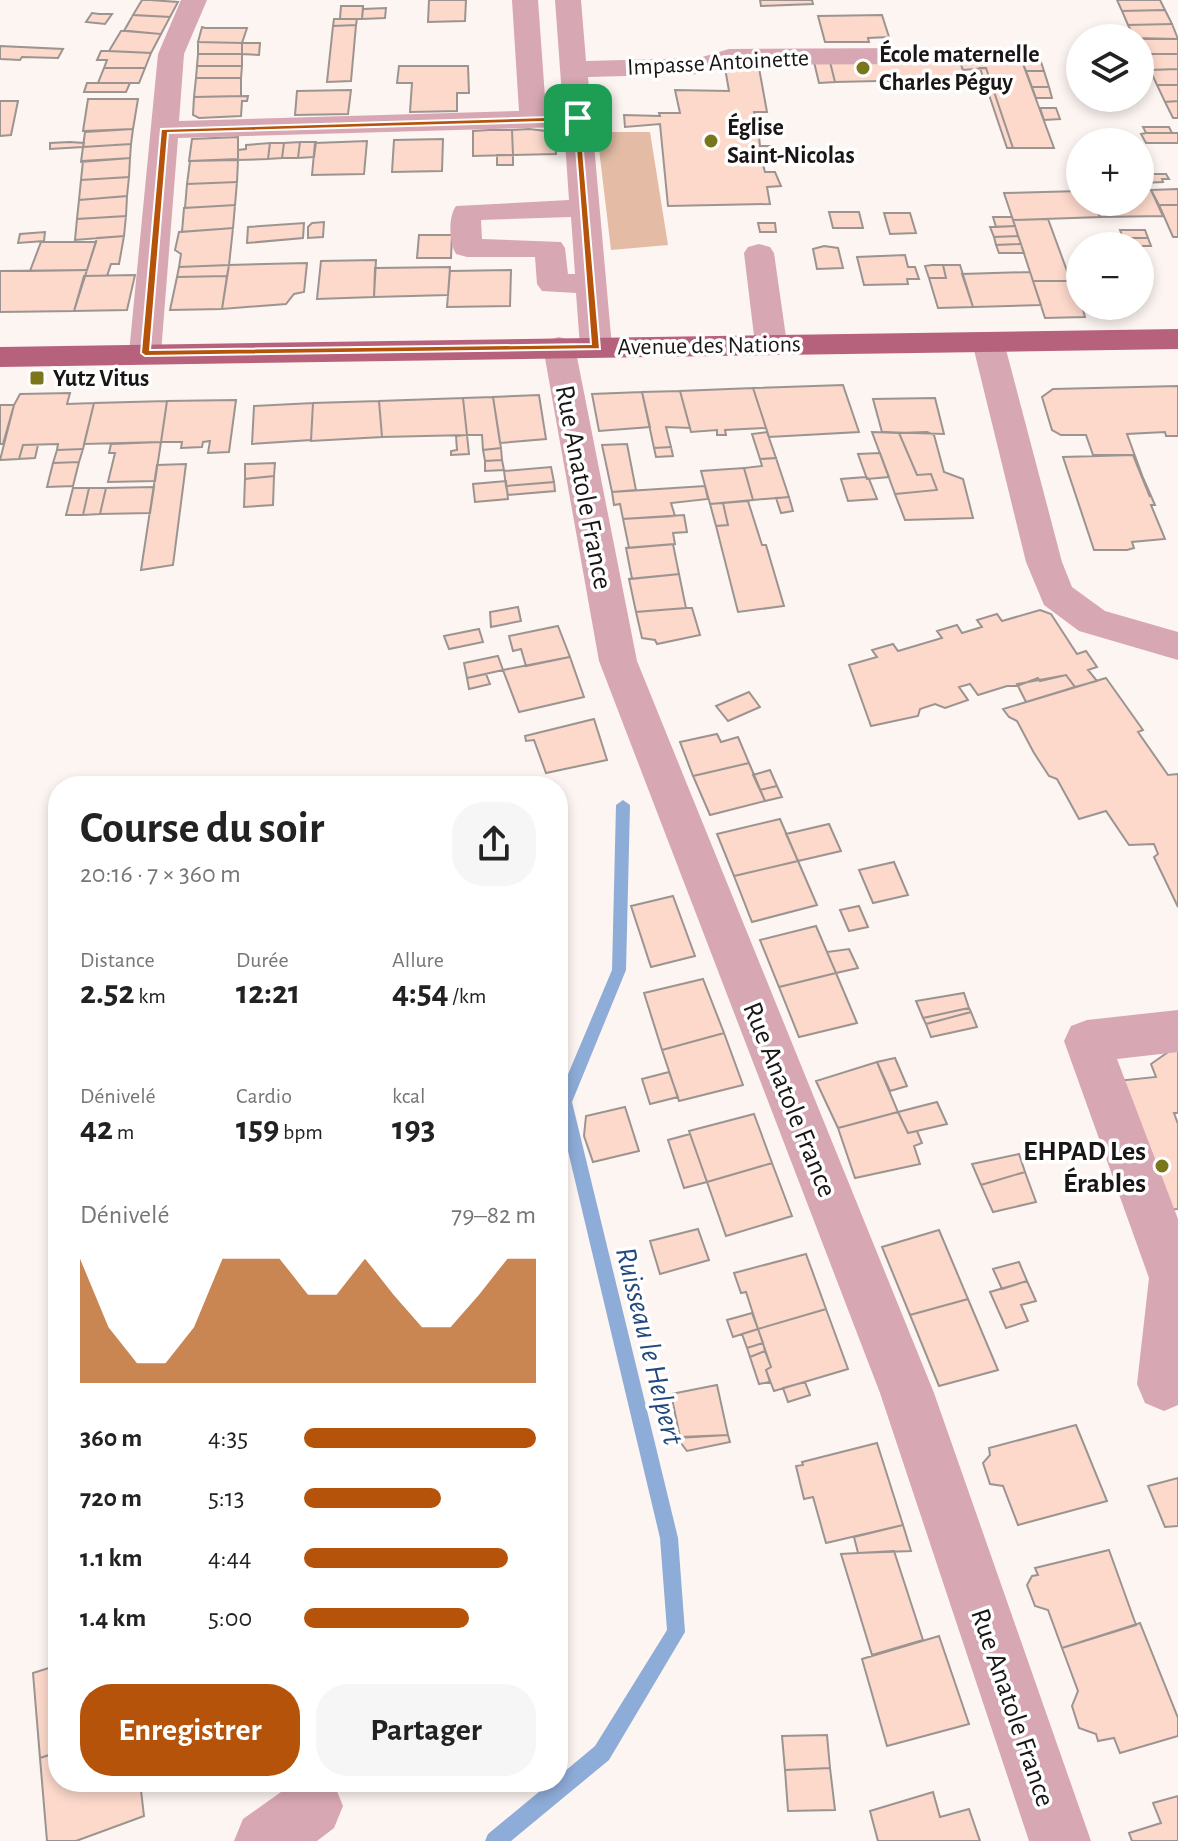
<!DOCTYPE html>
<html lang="fr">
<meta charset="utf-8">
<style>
body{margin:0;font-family:"Alegreya Sans",sans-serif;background:#f6f6f6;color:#222;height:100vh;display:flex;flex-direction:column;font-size:30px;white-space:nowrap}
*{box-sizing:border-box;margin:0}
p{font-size:26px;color:#767676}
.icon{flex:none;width:44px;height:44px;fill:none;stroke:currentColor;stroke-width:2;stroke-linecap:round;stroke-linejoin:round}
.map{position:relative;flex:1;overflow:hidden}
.side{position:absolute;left:48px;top:776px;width:520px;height:1016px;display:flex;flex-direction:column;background:#fff;border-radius:32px;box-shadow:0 4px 12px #0003}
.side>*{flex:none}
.tools{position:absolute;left:1066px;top:24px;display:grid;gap:16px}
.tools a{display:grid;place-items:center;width:88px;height:88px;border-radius:50%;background:#fff;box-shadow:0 4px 12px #0003;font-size:40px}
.pin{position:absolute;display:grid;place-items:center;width:68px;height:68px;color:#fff;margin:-34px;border-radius:16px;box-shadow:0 4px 12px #0006}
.round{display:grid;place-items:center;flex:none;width:84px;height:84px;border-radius:32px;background:#f6f6f6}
.headline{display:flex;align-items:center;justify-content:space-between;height:136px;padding:0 32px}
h1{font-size:44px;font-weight:600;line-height:60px}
.figures{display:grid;grid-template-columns:repeat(3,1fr);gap:12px;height:136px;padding:8px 32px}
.figures div{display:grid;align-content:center}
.figures b{font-size:34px;font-weight:600}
.figures small{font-size:22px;font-weight:400}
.figures p{font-size:22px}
.chart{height:224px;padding:16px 32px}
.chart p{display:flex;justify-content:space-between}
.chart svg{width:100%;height:144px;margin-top:8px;fill:#b45309;opacity:.7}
.action{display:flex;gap:16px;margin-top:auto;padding:16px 32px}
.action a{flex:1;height:92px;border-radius:32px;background:#b45309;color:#fff;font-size:32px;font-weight:600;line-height:92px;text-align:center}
.action a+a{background:#f6f6f6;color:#222}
ul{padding:0 32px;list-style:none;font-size:26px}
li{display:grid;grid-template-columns:128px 96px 1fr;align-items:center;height:60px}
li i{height:20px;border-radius:10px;background:#b45309}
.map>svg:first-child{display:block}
.green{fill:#e4bca6}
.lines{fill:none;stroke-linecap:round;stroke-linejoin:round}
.stream{fill:#8eacd8;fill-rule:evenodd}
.building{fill:#fcd9cb;stroke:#9c9491;stroke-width:2}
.minor{fill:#d8a7b4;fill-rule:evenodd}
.major{fill:#b7627d;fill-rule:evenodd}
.route{fill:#b45309;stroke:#fff;stroke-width:2;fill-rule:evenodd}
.poi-dot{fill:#7a761b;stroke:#fff;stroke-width:3}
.labels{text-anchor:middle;stroke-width:7;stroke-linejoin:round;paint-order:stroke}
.far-poi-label{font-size:24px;font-weight:bold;fill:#191615;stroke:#fff;text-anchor:start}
.far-street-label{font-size:24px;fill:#191615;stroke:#fff}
.street-label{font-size:28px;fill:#191615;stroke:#fff}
.poi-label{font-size:28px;font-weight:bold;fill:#191615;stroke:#fff;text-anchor:end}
.water-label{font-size:30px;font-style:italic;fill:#22487f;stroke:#fff}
</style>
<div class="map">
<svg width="1178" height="1841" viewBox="0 0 1178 1841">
<rect width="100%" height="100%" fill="#fdf5f1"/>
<path class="green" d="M597 132H650L668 245 611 250Z"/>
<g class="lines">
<path class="stream" d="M623 800 630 805 626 970 572 1102 678 1538 685 1632 609 1760 511 1841H485L488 1834 551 1782H558V1777L595 1746 667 1630 660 1538 558 1109V1098L612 970 616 805Z"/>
</g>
<path class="building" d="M142 0H150L178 2 170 17 133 15Z
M429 0H466L465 21 428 22Z
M760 0H812L813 4 761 6Z
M1117 0H1160L1165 10 1122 11Z
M341 6H363L362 19H340Z
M386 8 385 18 362 19 363 9Z
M1165 10 1172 24 1128 25 1122 11Z
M92 13 99 14H112L105 24 86 22Z
M133 15 170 17 161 34 124 31Z
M882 15 889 37 868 38 869 42H825L818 16Z
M334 19H357L356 25 333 26Z
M1172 24 1178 39 1135 38 1128 25Z
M356 25 351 81 327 82 333 26Z
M202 27 205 28H247L242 43 198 42Z
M121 31H129L161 34 151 53 109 51Z
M1140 39H1178V54H1142Z
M198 42 242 43V54H198Z
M242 43H260L259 55 242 54Z
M0 46 63 49 58 58 22 57 20 60 0 59Z
M101 51H109L151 53 145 68H104L107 60H97Z
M198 54H242V66H197Z
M1143 54H1178V69L1150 70Z
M976 55 1020 56 1054 148H1013L986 68 963 70 959 59H977Z
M1020 56H1039L1044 71H1026Z
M959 59 966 79 835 82 830 62Z
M814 62H830L835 82 819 83Z
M197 66H242L241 78H196Z
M399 66H468L469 93H457V111L410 112 412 83H397Z
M104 68H145L139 83H98Z
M725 68H759L767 112H754L756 122H766L772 134 759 136 760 146H772L777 160 762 161 765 172H775L781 186 767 187 770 204 668 206 660 124 625 127 624 115 660 116 659 113H680L675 90 729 91Z
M980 68H986L1013 148H1007Z
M1178 69V85H1157L1150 70Z
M1026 71H1044L1049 87H1032Z
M196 78H241V96L194 97Z
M87 83H130L126 92H84Z
M1157 85H1178V101L1165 102Z
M1032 87H1049L1052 98H1036Z
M351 90 348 114 295 115 297 91Z
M248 96 247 101H242L241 116 199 118 193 115 194 97Z
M88 99H138L133 129 83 131Z
M0 101H18L11 135 0 136Z
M1178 101V118H1173L1165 102Z
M1040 108H1056L1060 119 1044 120Z
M1143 127H1169L1172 133H1146Z
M133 129 131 144 83 147 85 132Z
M529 129 555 132 556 154 513 155 512 130Z
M489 130H512L513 155 473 156V131Z
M1146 133H1178V143H1146L1141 134Z
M238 137V159L189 161 192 139Z
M443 139 442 171 392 172 394 140Z
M367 141 364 174 312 175 315 143Z
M300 142H316L314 157 298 158Z
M300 142 298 158H282L284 143Z
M50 143 70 142 84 143 83 147 50 149Z
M270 143 268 159 238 160V150L246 149V145Z
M270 143H284L282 158 268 159Z
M131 144 130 158 81 162 83 147Z
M497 155H513V165H497Z
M130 158 129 177 81 180 83 161Z
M238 160 237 182 187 184 190 161Z
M1140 174H1166L1169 179H1162L1163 182 1140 183Z
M129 177 127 196 79 200 81 180Z
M237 182 235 205 185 208 187 184Z
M1178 189V205H1159L1151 190Z
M1140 190H1151L1163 216 1100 217 1093 202H1140Z
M1080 191V202H1093L1100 217 1013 220 1004 193Z
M127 196 126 216 77 219 79 200Z
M235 205 233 228 182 232 184 208Z
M1159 205H1178V237H1173Z
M829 212H859L863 228H833Z
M884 213H910L916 233 890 234Z
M126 216 124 236 75 240 77 219Z
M993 217H1012L1015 226 996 227Z
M1048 219 1070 279 1071 281H1033L1013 220Z
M324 222 323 237 308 238V227L312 223Z
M304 223 303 238 247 243 248 227Z
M758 223H775L776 232H760Z
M1015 226 1018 236 994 237 990 227Z
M233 228 229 265 179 267 181 254 175 250 179 232Z
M1120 230H1145L1148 238H1123Z
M45 232 44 241 18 243 20 234Z
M419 235H452L451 258H417Z
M124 236 119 264H111L107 276H85L97 238Z
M1018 236 1021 244 996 245 994 237Z
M1123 238H1148L1151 246H1126Z
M41 242H96L87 270 30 271Z
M1021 244 1024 253H999L996 245Z
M824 246 838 248 843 268 817 269 813 249Z
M905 255 908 267H915L919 279H907L908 284 864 285 857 257Z
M376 260 374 297 317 299 321 261Z
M307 263 304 292 294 294 286 304 222 309 229 265Z
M229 265 227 276 177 277 179 267Z
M932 265H943L946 278H929L925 266Z
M943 265H960L973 307 938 308 929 278H946Z
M450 267 448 295 374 297 375 268Z
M87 270 74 311 0 312V271Z
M511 270 510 306 447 307 450 271Z
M1030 272 1041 305 973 307 962 274Z
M135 275 127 310 74 311 84 276Z
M227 276 222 309 170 310 177 277Z
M1033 281H1075L1085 317 1045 318Z
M843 385 859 432 769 437 753 388Z
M1178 386V436H1166L1165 432 1127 434 1150 497 1133 455H1093L1086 435H1061L1052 430 1042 397 1053 389Z
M753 388 766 428 725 430 726 435H717V430L691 432 680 391Z
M680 391 690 428 666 427 671 447 654 448 642 392Z
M642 392 650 427 599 431 592 394Z
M70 393 67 404 94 403 83 449 57 450 58 444 23 445 19 459 0 460 14 405 20 394Z
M539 395 546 439 500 443 493 397Z
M493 397 501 448 483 450 482 435H467L463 398Z
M463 398 467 435 382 437 379 401Z
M935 398 944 434 882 432 873 399Z
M236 400 229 452 208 453 210 441 203 442 202 447 181 448 182 442H161L167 401Z
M167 401 161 442 84 444 94 403Z
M379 401 382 437 311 441 313 403Z
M313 403 311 440 252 444 254 406Z
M0 405H14L3 444H0Z
M767 432 776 458 760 459 752 434Z
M872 432 899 433 917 475 931 474 937 490 895 494Z
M927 432 934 435 944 472 963 479 973 518 905 520 895 494 937 490 931 474 917 475 899 433Z
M467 435 469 454 451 455V451L457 450 456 436Z
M161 442 155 481 108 482 115 453H109L111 444Z
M627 444 636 490 612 492 602 445Z
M23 445H38L35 458 19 459Z
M671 447 673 456 656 457 654 448Z
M501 448 502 460 485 461 483 450Z
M83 449 79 462 53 463 57 450Z
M880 453 889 477 867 479 858 454Z
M1133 455 1155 505H1151L1165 539 1132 542 1134 548 1127 550H1094L1063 457Z
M776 458 789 497 753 500 744 468 762 466 760 459Z
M502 460 504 470 485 471V461Z
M79 462 73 486 47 487 53 463Z
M275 463 274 476 245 479V464Z
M186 464 173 565 141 570 157 465Z
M551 467 554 482 506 486 504 471Z
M744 468 753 500 710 504 701 471Z
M274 476 273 505 244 507 245 479Z
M866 477 869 479 877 499 848 501 841 479Z
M506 481 508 499 475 502 473 484Z
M554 482 555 491 508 495 506 486Z
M705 486 708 499 671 503 675 516 623 519 620 504 614 505 612 492Z
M154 487 150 513 100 514 106 488Z
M73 488H89L83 515H66Z
M89 488H106L100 514 83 515Z
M789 497 793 511 781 513 776 498Z
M748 501 762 545H766L784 606 738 612 716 526 728 525 723 503Z
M723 503 728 525 716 526 710 504Z
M684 515 687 532 673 533 675 544 629 548 623 519Z
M673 544 679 574 632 579 626 548Z
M679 574 686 608 636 612 629 579Z
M518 607 521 621 491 627 490 612Z
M686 608H692L700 635 657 644 655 640 642 638 636 612Z
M1040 610 1051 614 1077 654 1086 651 1097 667 1088 670 1097 681 1075 687 1066 675 1040 681 1038 678 1017 686H1007L978 695 970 684 959 687 968 700 945 708 935 704 920 709 918 716 871 726 849 665 877 657 872 650 893 644 898 651 942 638 937 631 957 625 962 633 982 627 977 620 997 614 1002 621Z
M558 626 570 657 526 666 521 649 513 651 509 636Z
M479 629 483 642 449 649 444 636Z
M498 656 503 670 467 678 464 663Z
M570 657 584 697 519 712 503 670Z
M486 674 490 684 469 689 467 678Z
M1066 675 1075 687 1026 702 1017 684Z
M1106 678 1143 730 1138 732 1168 775 1178 774V907L1154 857 1158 854 1154 844 1129 845 1106 811 1079 819 1057 779 1049 776 1034 753 1017 721 1009 717 1003 709Z
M749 692 760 707 728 721 716 706Z
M594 719 607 760 546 773 534 740 526 741 525 736Z
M717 734 721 742 738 737 749 763 693 776 680 742Z
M749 763 765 801 710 815 693 776Z
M770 770 777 786 760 790 753 775Z
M777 786 782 797 765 801 760 790Z
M780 819 798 861 734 876 717 834Z
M829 824 841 851 798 861 786 834Z
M798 861 817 905 752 922 734 876Z
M894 862 908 895 873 903 859 870Z
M673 896 695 956 651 967 631 906Z
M859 906 868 927 849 931 840 910Z
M816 926 836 973 779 987 760 940Z
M849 949 858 968 836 973 827 952Z
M836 973 857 1023 799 1037 779 987Z
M703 979 724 1033 662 1050 644 993Z
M964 993 969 1008 923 1018 916 1001Z
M969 1008 971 1012 926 1024 923 1018Z
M971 1012 977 1027 931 1037 926 1024Z
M724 1033 743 1085 679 1101 662 1050Z
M1178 1049V1113H1174L1178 1124V1209L1163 1210 1116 1081 1156 1077 1151 1064 1171 1050Z
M895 1058 907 1086 890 1091 877 1062Z
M877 1062 898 1112 838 1128 816 1081Z
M669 1072 678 1097 650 1104 642 1079Z
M937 1102 947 1124 908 1133 898 1112Z
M625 1107 639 1151 593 1162 584 1136 586 1116Z
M898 1112 908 1133 917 1131 922 1143 914 1146 920 1164 855 1178 838 1128Z
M754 1114 772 1163 707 1182 689 1131Z
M690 1134 707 1182 684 1188 668 1140Z
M1019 1154 1025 1172 981 1185 972 1164Z
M772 1163 792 1216 726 1236 707 1182Z
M1025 1172 1036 1202 993 1212 981 1185Z
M698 1229 709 1260 660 1274 650 1241Z
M939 1230 968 1299 910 1315 882 1247Z
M806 1254 826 1309 758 1329 746 1292 741 1293 734 1273Z
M1019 1262 1027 1281 1002 1289 993 1269Z
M1027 1281 1036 1301 1021 1305 1028 1321 1006 1328 990 1292Z
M968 1299 998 1370 939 1386 910 1315Z
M826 1309 848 1369 774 1391 766 1370 771 1367 758 1329Z
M752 1313 758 1329 733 1337 727 1320Z
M758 1329 763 1343 747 1348 742 1334Z
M763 1343 765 1351 750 1357 747 1348Z
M765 1351 771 1367 766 1370 770 1382 759 1384 750 1357Z
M805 1382 810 1395 788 1402 783 1388Z
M717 1385 728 1435 680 1437 671 1394Z
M1076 1425 1107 1501 1018 1525 1003 1486 990 1484 983 1463 990 1455 989 1448Z
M728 1435 730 1442 687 1451 677 1438Z
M877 1443 903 1525 826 1543 813 1497 804 1499 796 1466 803 1465 802 1462Z
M1178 1478V1526L1165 1527 1148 1486Z
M903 1525 911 1551 858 1553 854 1537Z
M1109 1550 1136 1625 1062 1648 1048 1610 1035 1606 1027 1585 1032 1576 1038 1575 1035 1568Z
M894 1551 923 1640 872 1655 841 1554Z
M1140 1623 1178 1718V1736L1120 1753 1114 1738 1098 1741 1096 1734 1079 1728 1072 1706 1078 1691 1062 1648Z
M939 1636 969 1724 887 1746 862 1659Z
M58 1665V1752L40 1758 33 1673Z
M827 1735 830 1768 785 1770 782 1736Z
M58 1752V1782H140L144 1816 76 1841H47L40 1758Z
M830 1768 835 1810 788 1811 785 1770Z
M933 1792 940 1817 969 1809 980 1841H878L870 1811Z
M1178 1796V1841H1132L1129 1833 1161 1823 1153 1803Z"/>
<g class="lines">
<path class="minor" d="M181 0H207L184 54 179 121 519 111 512 0H538L546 111 563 110 555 0H581L586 61 699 58 729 49 910 48 919 50 923 56 919 62 910 64 731 65 702 74 588 77 612 347 607 354 596 357 585 354 580 347 576 293 542 291 537 284 535 257H467L456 254C449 243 448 217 456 206L569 200 564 127 178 138 161 353 156 360 145 363 134 360 129 353 158 54ZM571 217 575 274H568L565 248 561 242 482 239 481 220Z
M759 244 770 247 774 253 787 344 782 351 771 354 760 351 755 344 744 253 748 247Z
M988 332 999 335 1004 342 1062 562 1072 587 1105 611 1178 632V660L1079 631 1044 605 1026 562 972 342 977 335Z
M559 337 570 340 575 347 637 661 934 1393 1091 1841H1029L880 1393 599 661 543 347 548 340Z
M1178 1010V1052L1117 1059 1178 1219V1405L1164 1411 1145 1403 1137 1384 1149 1278 1064 1041 1071 1026 1087 1020Z
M295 1782 334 1784 343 1806 334 1828 317 1841H234L243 1819Z"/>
<path class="major" d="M1178 329V349L0 367V347Z"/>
</g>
<path class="route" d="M580 116 600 349 145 356 141 353 161 129ZM574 121 591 344 150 350 168 133Z"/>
<g class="poi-dot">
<circle cx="863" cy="68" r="8"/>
<circle cx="711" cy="141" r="8"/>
<rect x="29" y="370" width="16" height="16" rx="4"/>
<circle cx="1162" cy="1166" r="8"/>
</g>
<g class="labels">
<g class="far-poi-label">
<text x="879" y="62">École maternelle<tspan x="879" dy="28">Charles Péguy</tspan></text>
<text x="727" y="135">Église<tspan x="727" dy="28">Saint-Nicolas</tspan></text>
<text x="53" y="386">Yutz Vitus</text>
</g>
<g class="far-street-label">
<text transform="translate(718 62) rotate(-3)" y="8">Impasse Antoinette</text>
<text transform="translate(709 345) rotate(-1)" y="8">Avenue des Nations</text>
</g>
<g class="street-label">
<text transform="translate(585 487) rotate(79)" y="10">Rue Anatole France</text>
<text transform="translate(791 1099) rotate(68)" y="10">Rue Anatole France</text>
<text transform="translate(1014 1707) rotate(71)" y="10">Rue Anatole France</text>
</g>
<g class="poi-label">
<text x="1146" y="1160">EHPAD Les<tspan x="1146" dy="32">Érables</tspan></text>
</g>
<g class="water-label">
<text transform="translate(650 1346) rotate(76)" y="10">Ruisseau le Helpert</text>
</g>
</g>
</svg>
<div class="tools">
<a><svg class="icon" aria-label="layers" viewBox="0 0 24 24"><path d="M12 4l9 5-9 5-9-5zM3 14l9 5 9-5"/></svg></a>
<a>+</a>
<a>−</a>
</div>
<div class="pin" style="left:578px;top:118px;background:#1e9e55"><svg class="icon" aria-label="arrive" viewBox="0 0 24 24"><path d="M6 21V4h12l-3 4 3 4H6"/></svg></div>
<section class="side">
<div class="headline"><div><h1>Course du soir</h1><p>20:16 · 7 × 360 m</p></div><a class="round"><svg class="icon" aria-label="share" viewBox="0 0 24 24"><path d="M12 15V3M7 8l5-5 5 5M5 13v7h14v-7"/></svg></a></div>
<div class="figures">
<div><p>Distance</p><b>2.52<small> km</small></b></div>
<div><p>Durée</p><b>12:21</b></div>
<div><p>Allure</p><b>4:54<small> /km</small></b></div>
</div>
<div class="figures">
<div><p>Dénivelé</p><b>42<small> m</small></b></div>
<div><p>Cardio</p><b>159<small> bpm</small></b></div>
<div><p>kcal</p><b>193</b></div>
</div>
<div class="chart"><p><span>Dénivelé</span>79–82 m</p>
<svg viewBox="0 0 160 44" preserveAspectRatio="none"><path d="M0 44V6L10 27L20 38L30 38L40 27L50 6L60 6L70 6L80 17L90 17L100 6L110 17L120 27L130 27L140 17L150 6L160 6V44z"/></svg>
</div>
<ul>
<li><b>360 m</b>4:35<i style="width:100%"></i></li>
<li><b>720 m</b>5:13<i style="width:59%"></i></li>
<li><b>1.1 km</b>4:44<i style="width:88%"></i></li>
<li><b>1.4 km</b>5:00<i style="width:71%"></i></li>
</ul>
<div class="action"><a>Enregistrer</a><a>Partager</a></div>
</section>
</div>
